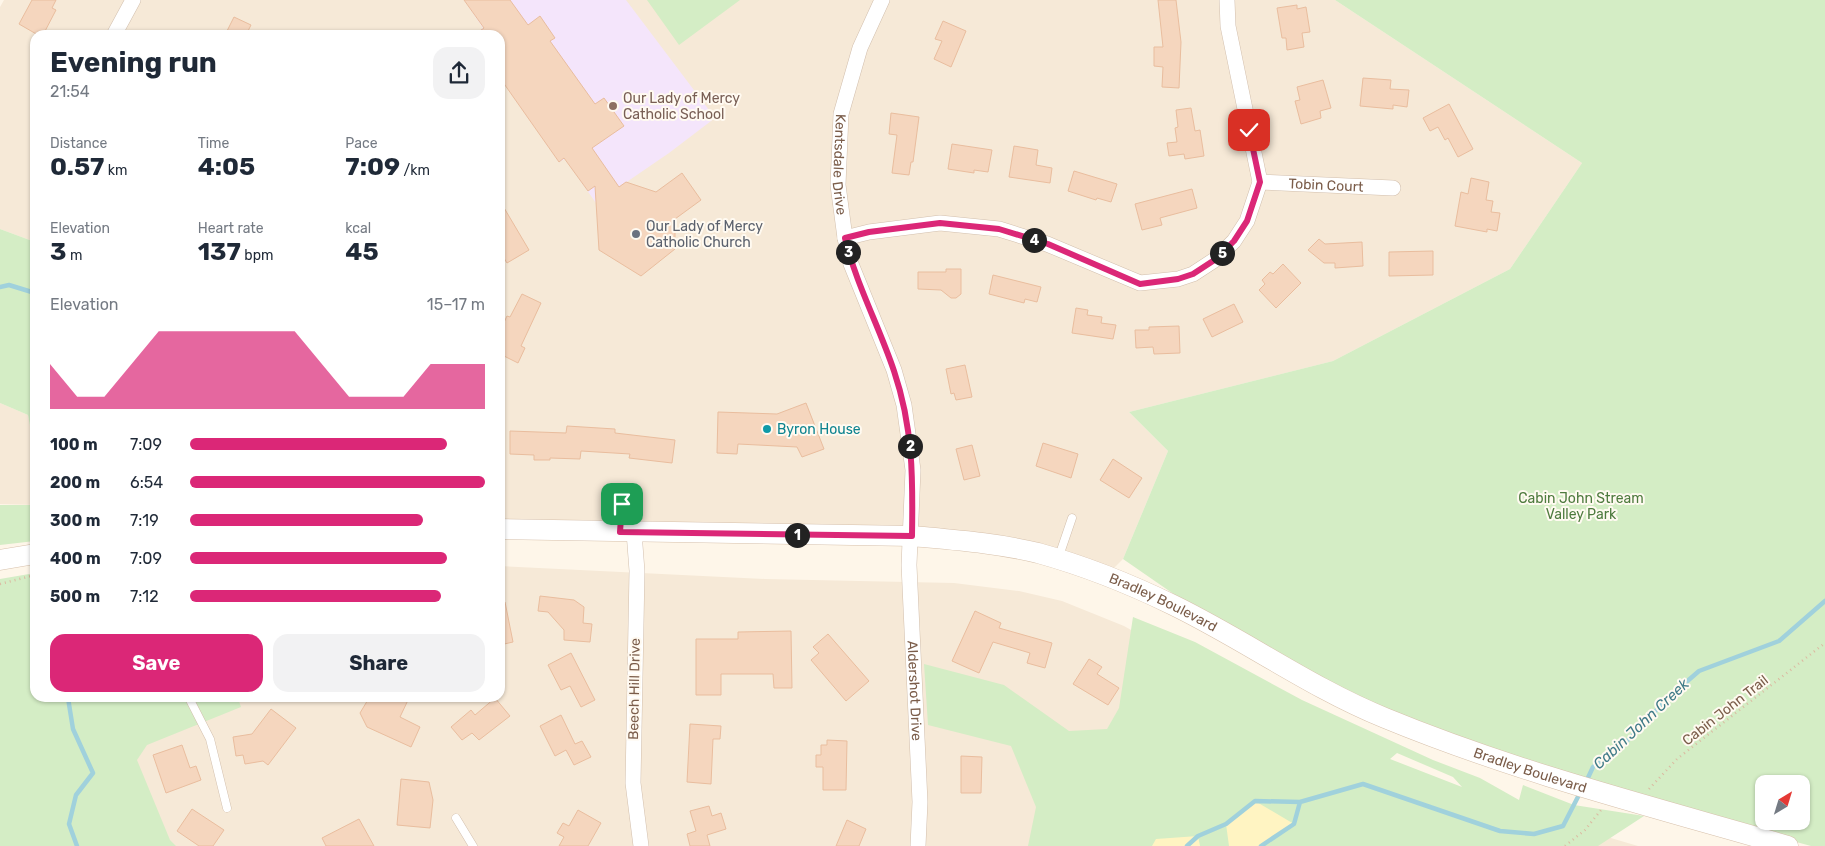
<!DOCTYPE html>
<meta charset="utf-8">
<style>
body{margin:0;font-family:Rubik,sans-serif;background:#f2f2f3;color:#1f2937;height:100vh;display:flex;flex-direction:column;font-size:19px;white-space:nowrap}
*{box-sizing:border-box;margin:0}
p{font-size:16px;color:#747a83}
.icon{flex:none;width:28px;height:28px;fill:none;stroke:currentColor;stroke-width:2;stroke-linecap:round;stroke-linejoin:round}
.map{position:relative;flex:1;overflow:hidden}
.sheet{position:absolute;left:30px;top:30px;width:475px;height:672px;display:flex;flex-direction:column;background:#fff;border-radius:15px;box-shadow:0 1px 4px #0004}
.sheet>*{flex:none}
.needle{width:32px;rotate:38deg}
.tools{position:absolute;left:1755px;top:775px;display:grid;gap:10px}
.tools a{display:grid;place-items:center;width:55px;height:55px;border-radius:10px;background:#fff;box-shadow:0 1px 4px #0004;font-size:25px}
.pin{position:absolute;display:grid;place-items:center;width:42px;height:42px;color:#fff;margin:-21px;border-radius:10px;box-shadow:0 2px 8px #0006}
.km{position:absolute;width:25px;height:25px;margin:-12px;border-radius:50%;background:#222;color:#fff;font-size:14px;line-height:25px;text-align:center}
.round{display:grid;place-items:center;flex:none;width:52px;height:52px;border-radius:15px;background:#f2f2f3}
.headline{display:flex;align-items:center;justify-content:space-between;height:85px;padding:0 20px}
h1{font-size:28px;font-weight:700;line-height:38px}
.stats{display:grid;grid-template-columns:repeat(3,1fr);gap:8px;height:85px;padding:5px 20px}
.stats div{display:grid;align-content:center}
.stats b{font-size:25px;font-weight:700}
.stats small{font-size:14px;font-weight:400}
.stats p{font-size:14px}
.chart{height:140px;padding:10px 20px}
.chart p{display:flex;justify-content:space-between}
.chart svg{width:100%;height:90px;margin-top:5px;fill:#db2777;opacity:.7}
.primary-button{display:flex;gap:10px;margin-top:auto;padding:10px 20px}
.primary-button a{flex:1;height:58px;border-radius:15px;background:#db2777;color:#fff;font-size:20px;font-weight:700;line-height:58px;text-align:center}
.primary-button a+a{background:#f2f2f3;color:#1f2937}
ul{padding:0 20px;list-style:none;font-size:16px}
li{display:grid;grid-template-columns:80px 60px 1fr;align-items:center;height:38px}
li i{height:12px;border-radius:6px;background:#db2777}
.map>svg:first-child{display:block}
.residential{fill:#f6e9d7}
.education{fill:#f4e5fb}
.green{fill:#d4edc5;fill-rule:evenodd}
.sand{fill:#fff4c2}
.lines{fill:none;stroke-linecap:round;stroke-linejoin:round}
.stream{stroke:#a0d1dc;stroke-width:4.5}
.building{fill:#f5d6be;stroke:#e9bd9e}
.lane-casing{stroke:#d2bfad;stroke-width:9}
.street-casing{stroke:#d2bfad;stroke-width:16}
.secondary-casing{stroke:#d7c1ac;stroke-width:21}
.path{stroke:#dbb9a1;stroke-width:2.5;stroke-dasharray:1 4;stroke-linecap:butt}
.lane{stroke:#fff;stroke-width:8}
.street{stroke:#fff;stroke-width:15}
.secondary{stroke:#fff;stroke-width:20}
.route-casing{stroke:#fff;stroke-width:10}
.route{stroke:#db2777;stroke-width:6}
.education-dot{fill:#8d6e63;stroke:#fffaf1;stroke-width:2}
.worship-dot{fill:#6b7280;stroke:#fffaf1;stroke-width:2}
.culture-dot{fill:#0f9aa8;stroke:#fffaf1;stroke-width:2}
.labels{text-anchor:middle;stroke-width:4;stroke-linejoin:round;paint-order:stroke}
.education-label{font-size:14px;fill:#785e54;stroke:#fffaf1;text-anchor:start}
.street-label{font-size:14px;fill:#7b5d4a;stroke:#fffaf1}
.worship-label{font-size:14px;fill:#5b616d;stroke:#fffaf1;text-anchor:start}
.culture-label{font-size:14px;fill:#0d838f;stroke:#fffaf1;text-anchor:start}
.park-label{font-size:14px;fill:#4e7b3e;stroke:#fffaf1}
.water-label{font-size:15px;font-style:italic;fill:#3f7a88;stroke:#fffaf1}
</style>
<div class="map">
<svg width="1825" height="846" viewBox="0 0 1825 846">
<rect width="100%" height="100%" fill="#fef6e9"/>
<path class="residential" d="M4 0H1335L1582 163 1510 269 1333 361 1129 412 1168 451 1123 559 1107 575 957 540 500 529V35H35V242L0 229V7Z
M0 403 28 415 35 453V505L0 504Z
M500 566 765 579 954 583 1019 591 1062 601 1124 626 1156 644 1079 779 1051 846H0L35 698H500Z
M1587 831 1638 846H1574Z"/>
<path class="education" d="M464 0H626L715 118 669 153 596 203 565 159 559 162 500 78V35H474L483 28Z"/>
<path class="green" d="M647 0H740L679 45Z
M1335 0H1825V846H1811L1515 766 1256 651 1123 559 1168 451 1129 412 1333 361 1510 269 1582 163ZM1764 784H1801V821H1764Z
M0 229 35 242V453L28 415 0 403Z
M0 505H35V541L0 545Z
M35 573V698H238L241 707 147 745 137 760 170 840 176 846H0V579Z
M1133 617 1195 642 1302 700 1433 760 1480 778 1519 800 1523 785 1574 805 1644 816 1598 846H1028L1036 807 1011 746 928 725 924 664 1004 685 1069 731 1107 729 1119 708ZM1397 753 1453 777 1462 787 1390 759Z"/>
<path class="sand" d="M1255 801 1294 824 1261 846H1229L1226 824Z
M1198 836 1200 846H1152L1156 839Z"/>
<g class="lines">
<path class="stream" d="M0 287 9 285 35 293
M68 698 73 729 93 773 76 795 69 824 77 846
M1586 782 1593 767 1625 743 1669 697 1699 671 1779 641 1825 601
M1187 846 1198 836 1226 824 1255 801 1300 802 1363 784 1500 831 1534 834 1563 826 1581 791
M1261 846 1294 824 1300 802"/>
</g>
<path class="building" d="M32 0H56L52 8 56 10 43 35H38L19 24Z
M464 0H510L528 25 540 16 555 38 550 41 595 104 604 98 624 126 592 148 619 187 626 182 656 192 682 173 701 200 675 219V249L641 276 599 250 595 186 588 191 564 158 559 162 500 78V35H474L484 28Z
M1158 0H1176L1181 42 1179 88 1162 87 1163 67 1154 66V47H1163Z
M1297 5V9L1306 7 1310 32 1302 33 1304 47 1287 50 1286 38H1282L1277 8Z
M234 17 251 25 246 35H225Z
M943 21 966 31 951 67 934 59 942 41 935 39Z
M1363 78 1391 80 1390 89 1409 90 1407 107 1393 105V109L1360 106Z
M1323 80 1331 108 1320 111 1321 118 1301 124 1295 101 1300 100 1297 87Z
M1449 104 1473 149 1458 157 1448 138 1445 140 1438 127 1430 131 1423 118Z
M1191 108 1195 131 1200 130 1204 156 1185 159 1184 154 1169 156 1167 143 1177 142 1175 128 1178 127 1176 110Z
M891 113 919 117 913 162H911L909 175 892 173 897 135 889 134Z
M952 144 992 150 988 172 974 170V173L948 169Z
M1014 146 1038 150 1036 165 1052 168 1050 183 1009 177Z
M1074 171 1117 184 1111 202 1097 198 1096 200 1068 191Z
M1471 178 1489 182 1486 200 1493 201 1491 212 1500 213 1497 231 1487 229V232L1455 226 1461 192 1468 194Z
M1192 189 1197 208 1160 218 1162 225 1142 230 1135 204Z
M500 201 529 250 507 263 500 252V249L504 247 500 239Z
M1319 239 1325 244 1362 242 1363 266 1335 268V263H1324L1308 250Z
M1433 251V275L1389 276V252Z
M1283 264 1301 283 1276 308 1259 290 1265 284 1262 280 1270 272 1273 274Z
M946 269H961V294L956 298H951L941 290 918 289V272H946Z
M993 275 1041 287 1037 302 1025 299 1024 303 989 294Z
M522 294 541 303 521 346 525 348 518 363 500 354V331L507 316 510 317Z
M1234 304 1243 322 1212 337 1203 319Z
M1076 308 1088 310 1087 315 1102 317 1101 323 1116 325 1113 339 1072 333Z
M1179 326 1180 353 1154 354 1153 347 1136 348 1135 330H1149V327Z
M965 365 972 397 956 400 954 393 951 394 946 369Z
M806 403 824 449 802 457 797 447 738 444 737 454 717 453 718 412 777 414Z
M567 426 615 429V433L675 440 672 463 629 458 630 454 581 451 580 459 550 458V460H534V455L510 454V431L566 433Z
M1043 443 1078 454 1071 478 1036 466Z
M972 445 980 476 964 480 956 449Z
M1113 459 1142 478 1129 498 1100 480Z
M540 596 574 600 584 607 583 623 592 624 590 642 564 640V630L548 612 538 611Z
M505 602 513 642 500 645V603Z
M975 611 1001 623 999 628 1052 643 1045 668 1027 663 1030 653 993 642 979 673 952 661Z
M791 631 792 688H774L773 674H721V695H696V639H738V632Z
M828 634 869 681 846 701 811 660 819 653 813 647Z
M571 653 595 700 581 707 570 686 561 690 548 665Z
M1089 659 1102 667 1097 674 1119 688 1108 705 1073 684Z
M369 698H409L400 717 420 727 411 747 367 727 360 713Z
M495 698 510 716 479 740 472 733 462 740 451 727 471 710 475 715Z
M271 709 296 728 268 765 263 761 245 764 243 755 236 756 233 737 252 734Z
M561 715 575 744 582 741 591 757 574 765 566 750 555 756 540 726Z
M690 724 721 726 720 739H713L711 784 687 782Z
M827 740 847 741 846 790H823V767H816V755H821V745H827Z
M182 745 190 768 196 766 201 780 166 793 153 755Z
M961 756 982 757 981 793H961Z
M401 779 429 782 433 800 430 828 397 825Z
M709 806 712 816 721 813 726 829 707 835 710 846H690L687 834 696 831 690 811Z
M192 809 224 830 213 846H199L177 831Z
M578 810 601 823 588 846H559L564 837 557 833 563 823 569 826Z
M359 819 374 846H326L322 838Z
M847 820 866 829 859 846H836Z"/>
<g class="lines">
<g class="lane-casing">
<path id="lane" d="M620 529 622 504
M1058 559 1072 518
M189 698 210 739 227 808
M456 818 473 846"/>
</g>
<g class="street-casing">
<g id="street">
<path id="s1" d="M882 0 860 48 841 114 838 185 845 238 851 264 894 370 904 405 913 470 909 565 920 802 918 846"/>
<path d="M114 35 133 0"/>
<path id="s2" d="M1260 182 1393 188"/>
<path d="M845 238 869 232 940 223 999 229 1047 244 1140 283 1178 279 1193 274 1216 259 1234 241 1247 221 1260 182 1228 26 1227 0"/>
<path d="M634 532 637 571 633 783 641 846"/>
</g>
</g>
<g class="secondary-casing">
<g id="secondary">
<path id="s3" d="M500 529 912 536C954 540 997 543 1038 553 1085 566 1130 584 1173 605 1245 640 1311 688 1385 718 1516 772 1653 807 1788 846"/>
<path d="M0 560 35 554"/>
</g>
</g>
<path class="path" d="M0 584 35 575
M1649 789 1677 759 1825 643
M1565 846 1585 830 1601 810"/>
<use href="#lane" class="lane"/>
<use href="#street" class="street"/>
<use href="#secondary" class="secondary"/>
</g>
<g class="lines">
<g class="route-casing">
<path id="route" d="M622 504 620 532 912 536C913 478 913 427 894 371 879 326 856 284 845 238L869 232 940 223 999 229 1048 244 1140 284 1178 279 1193 274 1216 259 1234 241 1247 221 1260 182 1249 130"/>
</g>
<use href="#route" class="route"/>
</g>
<circle class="education-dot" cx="613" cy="106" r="5"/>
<circle class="worship-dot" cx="636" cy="234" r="5"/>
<circle class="culture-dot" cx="767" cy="429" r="5"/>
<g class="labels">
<g class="education-label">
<text x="623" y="103">Our Lady of Mercy<tspan x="623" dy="16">Catholic School</tspan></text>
</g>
<g class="street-label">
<text dy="5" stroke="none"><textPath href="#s1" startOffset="172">Kentsdale Drive</textPath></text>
<text dy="5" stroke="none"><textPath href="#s2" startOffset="66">Tobin Court</textPath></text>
<text dy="5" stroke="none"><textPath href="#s3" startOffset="674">Bradley Boulevard</textPath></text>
<text transform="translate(634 689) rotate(-89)" y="5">Beech Hill Drive</text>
<text dy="5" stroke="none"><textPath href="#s1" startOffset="710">Aldershot Drive</textPath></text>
<text transform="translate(1725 710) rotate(-38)" y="5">Cabin John Trail</text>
<text dy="5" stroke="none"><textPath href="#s3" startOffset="1079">Bradley Boulevard</textPath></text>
</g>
<g class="worship-label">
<text x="646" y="231">Our Lady of Mercy<tspan x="646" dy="16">Catholic Church</tspan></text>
</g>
<g class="culture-label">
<text x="777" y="434">Byron House</text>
</g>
<g class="park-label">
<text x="1581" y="503">Cabin John Stream<tspan x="1581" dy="16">Valley Park</tspan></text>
</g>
<g class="water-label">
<text transform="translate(1641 724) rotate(-43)" y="5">Cabin John Creek</text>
</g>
</g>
</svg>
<div class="tools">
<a><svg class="needle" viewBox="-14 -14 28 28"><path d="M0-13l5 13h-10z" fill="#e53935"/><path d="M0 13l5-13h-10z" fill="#747a83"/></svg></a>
</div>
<div class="pin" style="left:622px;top:504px;background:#1e9e55"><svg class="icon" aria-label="arrive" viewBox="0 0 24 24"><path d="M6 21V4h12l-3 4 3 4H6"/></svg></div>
<div class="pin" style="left:1249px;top:130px;background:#d93025"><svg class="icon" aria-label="check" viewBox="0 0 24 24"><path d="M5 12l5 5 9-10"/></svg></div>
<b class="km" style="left:797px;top:535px">1</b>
<b class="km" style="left:910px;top:446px">2</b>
<b class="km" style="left:848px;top:252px">3</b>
<b class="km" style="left:1034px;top:240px">4</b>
<b class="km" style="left:1222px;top:253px">5</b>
<section class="sheet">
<div class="headline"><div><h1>Evening run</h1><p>21:54</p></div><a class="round"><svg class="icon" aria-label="share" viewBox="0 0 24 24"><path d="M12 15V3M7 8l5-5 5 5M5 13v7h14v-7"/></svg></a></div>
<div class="stats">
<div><p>Distance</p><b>0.57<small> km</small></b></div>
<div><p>Time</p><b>4:05</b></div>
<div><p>Pace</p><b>7:09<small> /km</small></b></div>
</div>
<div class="stats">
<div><p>Elevation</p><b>3<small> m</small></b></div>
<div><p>Heart rate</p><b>137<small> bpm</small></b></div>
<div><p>kcal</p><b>45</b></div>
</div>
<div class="chart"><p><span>Elevation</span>15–17 m</p>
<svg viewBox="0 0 160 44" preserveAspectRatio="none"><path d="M0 44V22L10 38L20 38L30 22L40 6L50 6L60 6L70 6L80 6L90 6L100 22L110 38L120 38L130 38L140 22L150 22L160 22V44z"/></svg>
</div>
<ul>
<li><b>100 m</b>7:09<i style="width:87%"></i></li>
<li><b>200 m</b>6:54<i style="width:100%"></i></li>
<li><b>300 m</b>7:19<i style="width:79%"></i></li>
<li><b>400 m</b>7:09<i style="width:87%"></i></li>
<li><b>500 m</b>7:12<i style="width:85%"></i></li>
</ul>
<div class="primary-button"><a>Save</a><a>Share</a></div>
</section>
</div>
